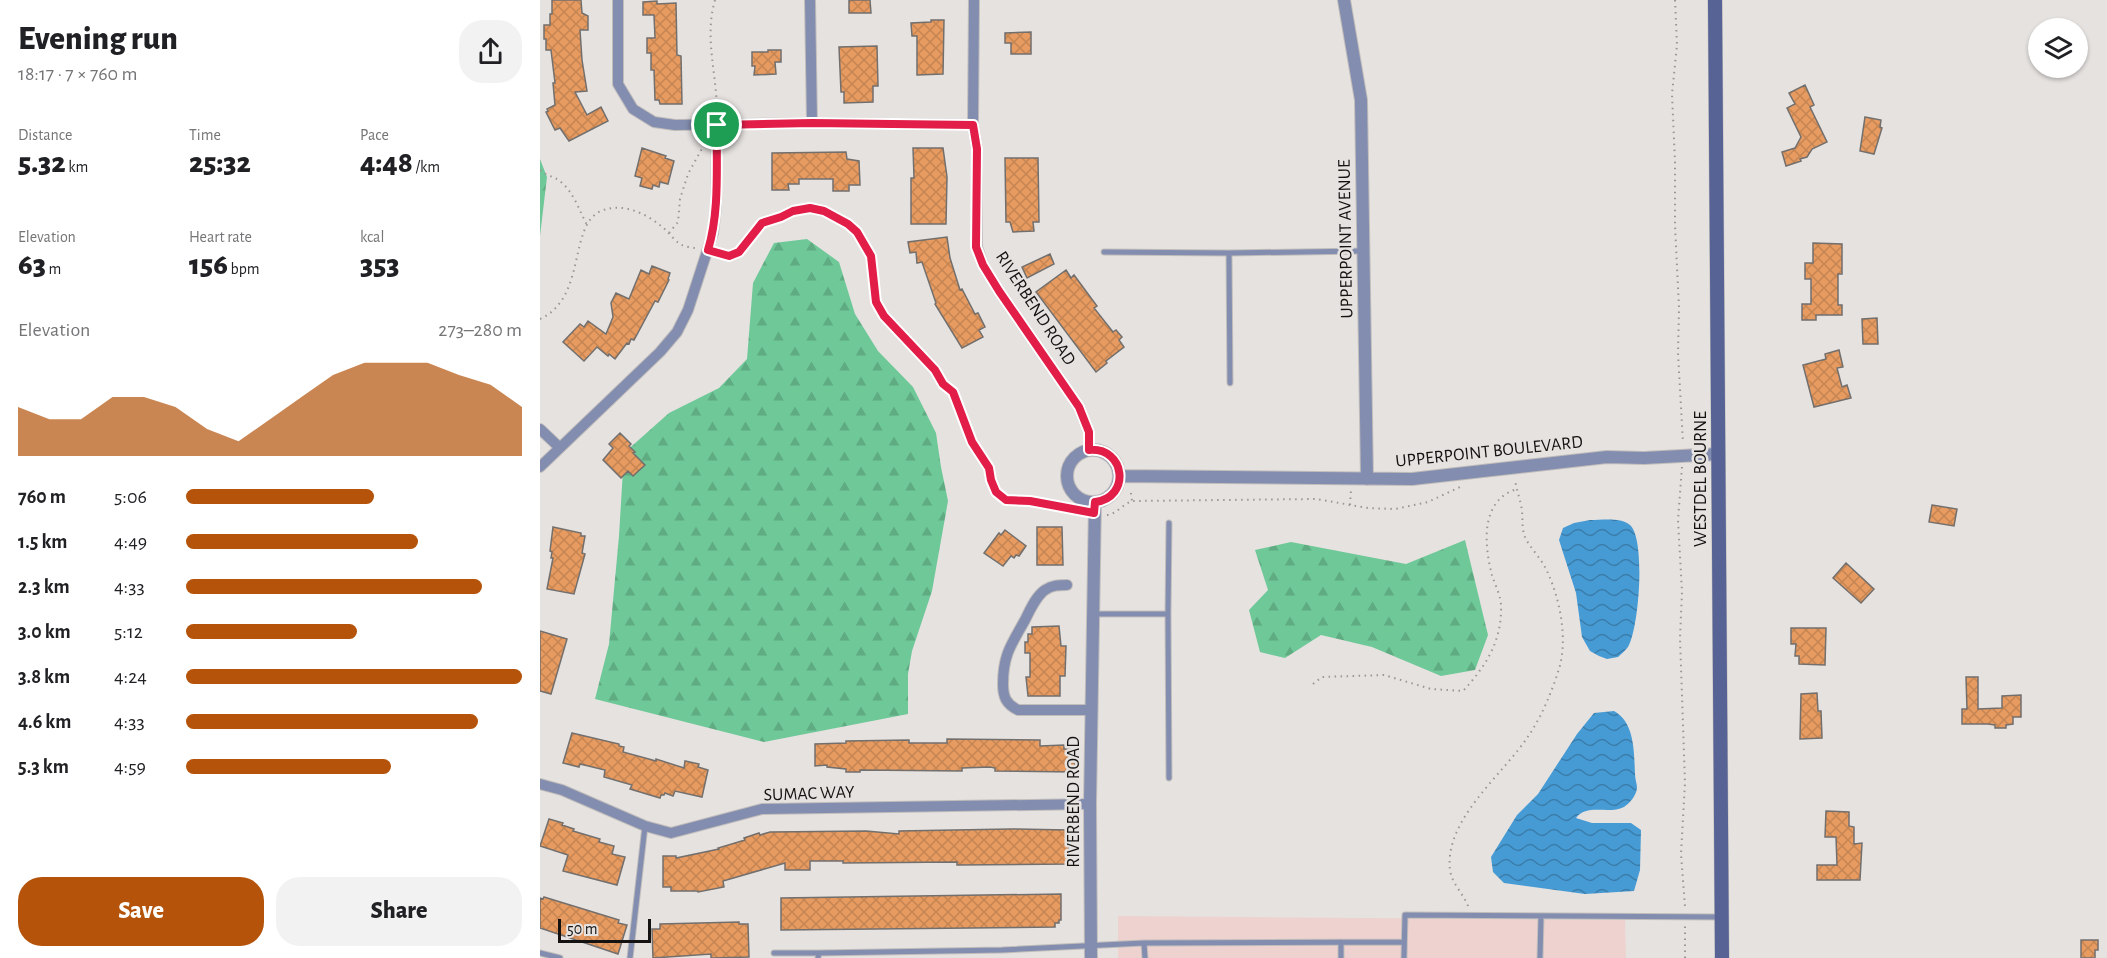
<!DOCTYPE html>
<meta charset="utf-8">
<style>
body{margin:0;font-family:"Alegreya Sans",sans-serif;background:#f2f2f2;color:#202124;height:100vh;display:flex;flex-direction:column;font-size:22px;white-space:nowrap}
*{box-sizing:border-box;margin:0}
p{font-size:20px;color:#757577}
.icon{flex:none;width:33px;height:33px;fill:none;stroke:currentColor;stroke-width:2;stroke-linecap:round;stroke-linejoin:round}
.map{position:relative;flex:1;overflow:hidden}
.panel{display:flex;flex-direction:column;background:#fff;width:540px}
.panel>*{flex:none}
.controls{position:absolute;left:1488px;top:18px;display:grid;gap:12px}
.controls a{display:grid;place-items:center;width:60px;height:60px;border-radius:50%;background:#fff;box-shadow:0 2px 4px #0004;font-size:30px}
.scale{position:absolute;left:18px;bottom:15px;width:93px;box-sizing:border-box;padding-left:6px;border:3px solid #141312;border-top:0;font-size:16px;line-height:21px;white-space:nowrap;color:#141312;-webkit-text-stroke:4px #e6e2e0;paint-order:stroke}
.pin{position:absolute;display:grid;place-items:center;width:51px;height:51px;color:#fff;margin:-26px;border:3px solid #fff;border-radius:50%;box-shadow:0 2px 6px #0007}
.round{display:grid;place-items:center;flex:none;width:63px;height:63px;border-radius:24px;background:#f2f2f2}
.overview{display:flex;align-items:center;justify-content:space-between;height:102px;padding:0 18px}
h1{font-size:33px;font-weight:800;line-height:45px}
.stats{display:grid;grid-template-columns:repeat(3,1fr);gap:9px;height:102px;padding:6px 18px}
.stats div{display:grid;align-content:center}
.stats b{font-size:30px;font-weight:800}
.stats small{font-size:16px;font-weight:400}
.stats p{font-size:16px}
.chart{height:168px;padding:12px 18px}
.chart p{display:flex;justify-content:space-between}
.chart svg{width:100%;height:108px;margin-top:6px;fill:#b45309;opacity:.7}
.primary-button{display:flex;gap:12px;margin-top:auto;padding:12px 18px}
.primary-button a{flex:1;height:69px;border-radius:24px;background:#b45309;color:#fff;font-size:24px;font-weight:800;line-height:69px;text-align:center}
.primary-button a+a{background:#f2f2f2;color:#202124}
ul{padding:0 18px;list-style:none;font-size:20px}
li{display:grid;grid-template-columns:96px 72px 1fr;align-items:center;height:45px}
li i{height:15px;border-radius:8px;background:#b45309}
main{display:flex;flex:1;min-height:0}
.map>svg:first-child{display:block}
.commercial{fill:#edd2cf}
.forest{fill:url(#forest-firs)}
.water{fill:url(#water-waves)}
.building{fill:url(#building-cross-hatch);stroke:#726f6d;stroke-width:1.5}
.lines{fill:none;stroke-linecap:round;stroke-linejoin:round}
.service-casing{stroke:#c0bdbb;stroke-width:7}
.minor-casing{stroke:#c0bdbb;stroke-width:12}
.tertiary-casing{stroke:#c0bdbb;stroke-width:14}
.secondary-casing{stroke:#c0bdbb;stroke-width:15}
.path{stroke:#999695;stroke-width:2;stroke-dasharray:1.5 4.5;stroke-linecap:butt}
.service{stroke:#838daf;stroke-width:5}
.minor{stroke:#838daf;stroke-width:10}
.tertiary{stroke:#838daf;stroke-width:12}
.secondary{stroke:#576394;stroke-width:14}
.route-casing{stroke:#fff;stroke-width:12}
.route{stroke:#e11d48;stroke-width:8}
.labels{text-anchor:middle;stroke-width:5;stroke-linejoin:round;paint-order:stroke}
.street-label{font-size:18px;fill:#141312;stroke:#e6e2e0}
</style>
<main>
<section class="panel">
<div class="overview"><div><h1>Evening run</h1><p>18:17 · 7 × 760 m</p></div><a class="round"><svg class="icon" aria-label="share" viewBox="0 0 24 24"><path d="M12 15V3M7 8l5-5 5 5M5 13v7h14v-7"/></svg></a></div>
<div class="stats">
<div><p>Distance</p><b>5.32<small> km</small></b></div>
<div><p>Time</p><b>25:32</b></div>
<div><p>Pace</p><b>4:48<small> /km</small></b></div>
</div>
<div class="stats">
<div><p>Elevation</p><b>63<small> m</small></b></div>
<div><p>Heart rate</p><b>156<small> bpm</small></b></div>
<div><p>kcal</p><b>353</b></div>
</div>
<div class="chart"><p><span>Elevation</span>273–280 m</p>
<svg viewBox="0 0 160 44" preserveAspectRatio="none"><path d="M0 44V24L10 29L20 29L30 20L40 20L50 24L60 33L70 38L80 29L90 20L100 11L110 6L120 6L130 6L140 11L150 15L160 24V44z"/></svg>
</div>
<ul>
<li><b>760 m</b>5:06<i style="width:56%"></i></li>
<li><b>1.5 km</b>4:49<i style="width:69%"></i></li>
<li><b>2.3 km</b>4:33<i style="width:88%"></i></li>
<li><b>3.0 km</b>5:12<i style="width:51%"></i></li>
<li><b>3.8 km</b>4:24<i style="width:100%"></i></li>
<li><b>4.6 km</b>4:33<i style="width:87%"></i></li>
<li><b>5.3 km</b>4:59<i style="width:61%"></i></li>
</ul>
<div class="primary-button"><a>Save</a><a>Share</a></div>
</section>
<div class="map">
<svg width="1567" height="958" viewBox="0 0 1567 958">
<defs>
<pattern id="forest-firs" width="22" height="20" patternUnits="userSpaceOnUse" patternTransform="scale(1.5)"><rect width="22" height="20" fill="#6fc898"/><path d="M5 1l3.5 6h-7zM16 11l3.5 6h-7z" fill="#5fab82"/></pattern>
<pattern id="water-waves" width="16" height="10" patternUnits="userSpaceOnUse" patternTransform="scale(1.5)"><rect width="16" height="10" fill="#479bd4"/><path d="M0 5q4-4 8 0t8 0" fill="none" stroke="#3a7dab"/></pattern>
<pattern id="building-cross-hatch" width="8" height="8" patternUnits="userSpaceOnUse" patternTransform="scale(1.5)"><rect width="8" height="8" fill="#e79b61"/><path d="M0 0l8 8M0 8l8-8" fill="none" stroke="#c58553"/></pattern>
</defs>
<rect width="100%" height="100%" fill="#e6e2e0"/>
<path class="commercial" d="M578 916 1085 920 1086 958H578Z"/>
<path class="forest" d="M0 159 7 177 0 236Z
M267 239 299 262 315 314 338 351 373 387 396 433 401 467 408 501 392 591 372 651 368 674V714L224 742 55 699 69 644 79 536 84 453 129 413 179 388 207 359 213 283 234 243Z
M925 540 948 635 935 670 901 676 832 647 781 635 745 658 720 652 709 610 728 590 715 550 751 542 866 564Z"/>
<path class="water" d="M1050 520C1062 520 1081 517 1090 525 1106 539 1099 629 1088 647 1085 651 1081 654 1078 657L1067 659 1059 656 1050 651 1042 637 1036 593 1019 540 1023 528 1034 523Z
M1074 711C1095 722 1094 753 1095 774 1095 779 1097 784 1097 788 1096 796 1090 803 1084 807 1069 815 1047 803 1036 818L1052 823H1091L1101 830 1100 870 1094 891 1045 894 964 883 953 872 951 857 977 815 998 794 1037 734 1054 713Z"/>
<path class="building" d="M12 0H41L42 13 48 16V30H40L42 60 47 91 35 92 47 115 61 107 68 121 29 141 20 128 15 130 6 112 8 111 7 109 15 105 13 83H15L11 50H6V39H4V25H10V14H12Z
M309 0H330L331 13H309Z
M117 1V4L136 3 137 55 141 56 142 104H120L119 100H115L114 70H111V53H107V38H115L114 15H103V2Z
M391 20H404L403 74 377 75V36H372L371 23 391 22Z
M491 32V54H471V43H465V33Z
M337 46 338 86H333V102L304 103V92H301L299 47Z
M228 50H241V62H235L236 74 214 75 215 66H212V52H228Z
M1265 85 1274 105 1270 107 1287 142 1272 149 1267 157 1260 159 1261 161 1246 166 1242 152 1255 148 1261 137 1247 108 1255 104 1249 93Z
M1325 117 1341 120 1340 127 1342 128 1334 154 1320 151Z
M102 148 126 156 125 158 134 161 128 184 120 182 119 187 113 185 112 189 100 186 102 178 95 176Z
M373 148H403L407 177 406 224H371V178H374Z
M306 152 307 159 319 161 320 185H309V191H293V179H259V184H248L249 190H232V153Z
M465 158H498L499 222H493L494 231 473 232 470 222H466Z
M407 237 410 258 420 290 422 289 435 314 438 313 445 327 439 330 443 337 422 348 395 304 396 303 382 262 377 263 376 252 370 253 368 242Z
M1273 243 1302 244V274H1298V305H1302V315H1276V320H1262V304H1271V279H1265V263H1273Z
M510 254 514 264 487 278 482 267Z
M112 266 130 273 128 279 129 280 118 302 115 301 94 340 91 339 89 344 87 343 75 359 69 354 68 356 57 347 44 361 23 342 40 324 44 327 48 321 66 334 73 317 71 303 76 293 89 299 101 270 109 274Z
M526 270 531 278 534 275 557 306 554 308 573 332 576 330 582 337 579 340 584 347 566 361 567 363 556 372 496 292Z
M1337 318 1338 344H1323L1322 319Z
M1299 350 1303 367 1297 368 1302 387 1307 385 1311 398 1274 407 1263 365 1286 359 1285 354Z
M80 433 91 444 89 446 95 452 93 453 105 465 93 476 88 471 81 478 63 460 73 448 69 444Z
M1392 505 1417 509 1414 526 1389 522Z
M13 527 41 533V536H45L42 553 45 554 34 594 7 589 13 558H11L12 552 10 551Z
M497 527H522L523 565H497Z
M465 530 486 546 479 556 476 555 474 558 471 556 463 566 444 553 459 533 461 535Z
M1306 563 1334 589 1321 603 1293 578Z
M519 626 521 646H526L525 676H520V696H488L486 677H490V653H485V642H488V634H492V627Z
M1251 628H1286L1285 665 1259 664V656H1255L1256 644H1251Z
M0 631 27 639 11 694 0 691Z
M1426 677H1438V709L1462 708V696L1481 695V717H1473V724L1466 725V728H1455V725L1448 724H1422V709H1427Z
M1277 693 1278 711H1281L1282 738 1260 739 1261 694Z
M32 733 79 744V746L84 747 83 752 116 761V759L144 768 145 761 159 764 158 767 168 770 162 797 135 791 133 796 125 793 124 795H121L120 798 90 789 92 785 64 777 65 770 40 764 39 767 23 763Z
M407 739 500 740V746L524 745V749H534L535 772 455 771V768L450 767 422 768V771L320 770V772H306V769L287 767V765L275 766V744L306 743V741L369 740V743H407Z
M1286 811 1309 812V826L1314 827V844L1322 843 1320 880H1277V865H1297L1296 837H1285Z
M9 819 23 823 22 825 34 829 33 831 60 839 59 842 74 846 72 854 85 857 77 885 23 871 28 855 0 846Z
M471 829 528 830 529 864 417 865V862L303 863V861H270V870H245V863L183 881 184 887 158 892 157 891H131V887H123V856H136V858L179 849 178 848 205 840 204 838 219 833 220 835 230 832 326 831 359 834V831Z
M521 894V920H519V923H515V927L241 930V898Z
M4 897 79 920 78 923 87 925 78 954 0 928V898L3 899Z
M199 922V924H208L209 957 171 958V954L113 958 112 929H120V924Z
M1541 940H1558V950H1555V958H1541Z"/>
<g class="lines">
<g class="service-casing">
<path id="service" d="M564 252 689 253 822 251
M689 253 690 383
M555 614H628L629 523
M628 614 629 778
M604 943 864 942
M0 953 20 958
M234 953H279
M90 958 105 826
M278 958 279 953 462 950 604 943 605 958
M801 958V942
M864 958 865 915 1180 917
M1000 958 1001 916"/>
</g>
<g class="minor-casing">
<path id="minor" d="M78 0V84L93 109 114 122 135 125 272 123 433 125
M270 0 272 123
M434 0 433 125 437 149V247L443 265 459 291 539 407 549 432V450
M0 429 19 447
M0 467 120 352 137 332 148 310 173 233 176 206 177 125
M527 585C519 585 512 585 505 590 496 596 490 610 485 620 471 645 463 655 463 684 463 697 466 704 478 710H552
M0 784 22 790 105 826 131 833 222 809 550 804"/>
</g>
<g class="tertiary-casing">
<path id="tertiary" d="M804 0 821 100 827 479
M527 476a26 26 0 1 1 52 0a26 26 0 1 1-52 0Z
M580 476 872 479 1067 457 1104 458 1178 454
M551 958 550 804 555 502"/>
</g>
<g class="secondary-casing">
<path id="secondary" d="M1175 0 1182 958"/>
</g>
<path class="path" d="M175 0C164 38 177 74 177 113
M1135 0 1137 45 1132 94 1135 162V225L1139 308 1138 353 1143 443
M0 170C8 177 14 176 21 182 34 193 39 210 47 225
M129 233 138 222 140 199 148 174 164 145
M178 253 189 256 199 252 222 223 241 217 253 211 270 208 284 211 308 224 317 232 331 256 336 302 344 316 395 370 403 384 413 392 432 442 449 468 451 480 456 492 466 500 490 501 544 511
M0 319C47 298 28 225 61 211 82 202 105 213 121 226 128 231 134 241 142 245 145 247 151 247 155 248
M1142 467 1138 520 1142 592 1140 638 1145 783 1141 854 1145 907
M591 493 592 501
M810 505 811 490
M567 515C576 514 582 505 592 501L776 499 828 508 855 509 888 502 920 487
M773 684 782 677 844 675 891 689 923 691C946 666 962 641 961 606 961 596 955 585 952 575 944 545 940 500 977 489
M928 906C923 893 912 884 910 870 904 819 964 774 989 735 1002 716 1012 691 1019 669 1028 639 1020 599 1007 571 1002 560 993 551 987 541 980 529 984 518 981 505 979 496 976 488 975 479
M1145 958V925"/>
<use href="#service" class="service"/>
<use href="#minor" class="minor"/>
<use href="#tertiary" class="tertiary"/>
<use href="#secondary" class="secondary"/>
</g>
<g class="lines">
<g class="route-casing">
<path id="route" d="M272 123 433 125 437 149 436 247 443 265 459 291 539 407 549 432V450C586 447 591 498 555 502L554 513 490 501 466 500 456 492 451 480 449 468 432 442 413 392 403 384 395 370 344 316 336 302 331 256 317 232 308 224 284 211 270 208 253 211 241 217 222 223 199 252 189 256 168 250C180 210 176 166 177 125Z"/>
</g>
<use href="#route" class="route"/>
</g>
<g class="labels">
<g class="street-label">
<text transform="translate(805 239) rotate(-91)" y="6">UPPERPOINT AVENUE</text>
<text transform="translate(496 308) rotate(57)" y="6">RIVERBEND ROAD</text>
<text transform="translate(949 451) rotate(-6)" y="6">UPPERPOINT BOULEVARD</text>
<text transform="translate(1160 479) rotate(-90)" y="6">WESTDEL BOURNE</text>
<text transform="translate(269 793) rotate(-2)" y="6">SUMAC WAY</text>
<text transform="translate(533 802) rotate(-90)" y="6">RIVERBEND ROAD</text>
</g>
</g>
</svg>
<div class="controls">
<a><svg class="icon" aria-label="layers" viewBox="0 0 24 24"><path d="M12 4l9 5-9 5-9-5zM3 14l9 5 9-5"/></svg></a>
</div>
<div class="scale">50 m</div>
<div class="pin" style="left:177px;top:125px;background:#1e9e55"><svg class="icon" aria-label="arrive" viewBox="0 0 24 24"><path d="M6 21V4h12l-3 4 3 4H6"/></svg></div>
</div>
</main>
